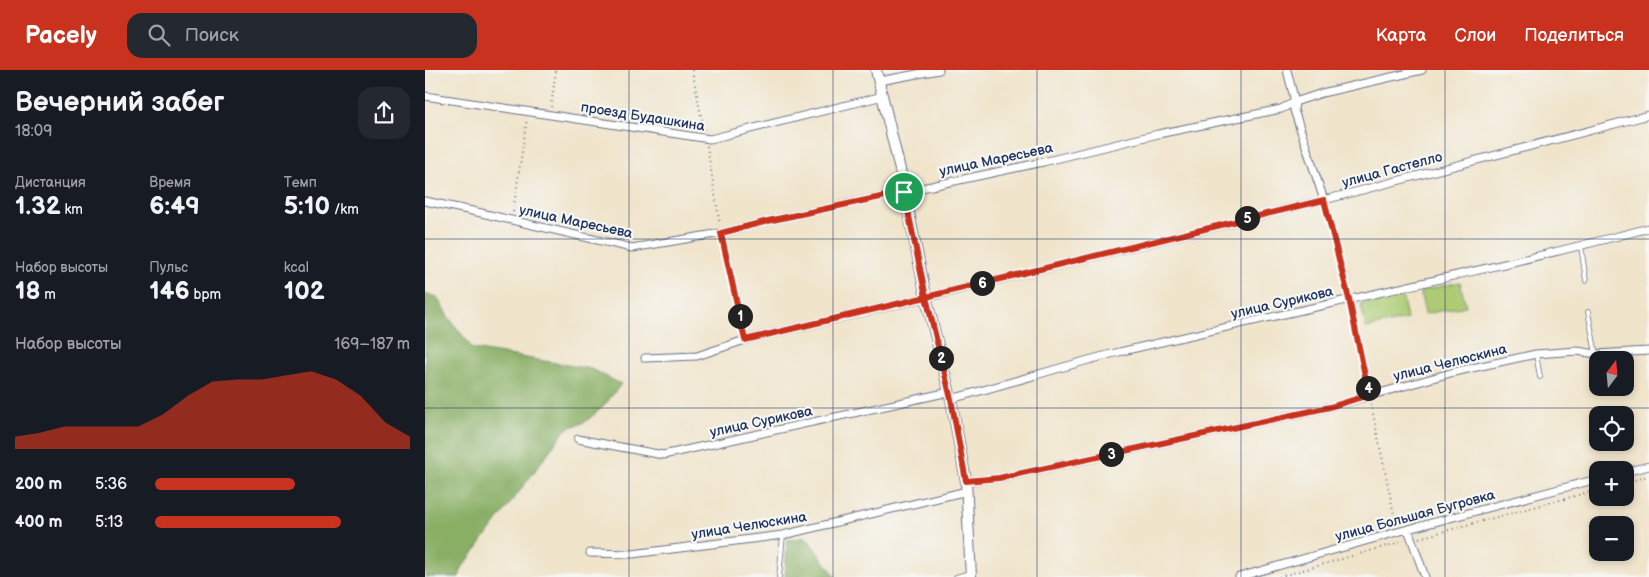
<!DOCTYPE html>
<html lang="ru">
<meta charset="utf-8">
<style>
body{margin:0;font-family:"Balsamiq Sans",sans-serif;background:#242831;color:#f1f3f6;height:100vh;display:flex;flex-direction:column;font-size:19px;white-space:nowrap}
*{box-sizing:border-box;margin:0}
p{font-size:16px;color:#9ea1a6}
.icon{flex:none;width:28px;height:28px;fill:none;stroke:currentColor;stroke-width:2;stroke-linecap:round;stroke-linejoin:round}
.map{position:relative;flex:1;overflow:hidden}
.sheet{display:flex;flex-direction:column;background:#171b24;width:425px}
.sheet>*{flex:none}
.needle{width:32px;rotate:16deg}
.fabs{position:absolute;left:1164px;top:281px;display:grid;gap:10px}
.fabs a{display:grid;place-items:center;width:45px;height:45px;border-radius:10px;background:#171b24;box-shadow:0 2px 8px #0003;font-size:25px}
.pin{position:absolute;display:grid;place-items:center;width:42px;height:42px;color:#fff;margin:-21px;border:2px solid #fff;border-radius:50%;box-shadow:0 1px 5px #0007}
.km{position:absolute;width:25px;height:25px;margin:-12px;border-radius:50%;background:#222;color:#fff;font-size:14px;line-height:25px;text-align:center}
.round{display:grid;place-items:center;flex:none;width:52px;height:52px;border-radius:15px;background:#242831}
.summary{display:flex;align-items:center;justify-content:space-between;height:85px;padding:0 15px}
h1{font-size:28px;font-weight:600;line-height:38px}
.metrics{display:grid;grid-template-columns:repeat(3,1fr);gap:8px;height:85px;padding:5px 15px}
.metrics div{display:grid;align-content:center}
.metrics b{font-size:25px;font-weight:600}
.metrics small{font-size:14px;font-weight:400}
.metrics p{font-size:14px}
.chart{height:140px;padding:10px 15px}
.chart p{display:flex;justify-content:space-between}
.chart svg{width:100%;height:90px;margin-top:5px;fill:#c8321e;opacity:.7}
ul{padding:0 15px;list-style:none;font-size:16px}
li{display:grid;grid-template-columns:80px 60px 1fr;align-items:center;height:38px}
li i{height:12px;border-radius:6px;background:#c8321e}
header{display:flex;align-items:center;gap:30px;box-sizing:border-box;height:70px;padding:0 25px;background:#c8321e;color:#fff}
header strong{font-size:24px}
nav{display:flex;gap:28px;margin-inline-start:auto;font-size:18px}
.search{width:350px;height:45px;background:#242831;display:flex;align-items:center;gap:12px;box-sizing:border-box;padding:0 18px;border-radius:15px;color:#9ea1a6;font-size:19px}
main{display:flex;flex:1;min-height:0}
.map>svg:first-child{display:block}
.green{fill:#accb73;stroke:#647d68}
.forest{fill:#89af65;stroke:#526f62}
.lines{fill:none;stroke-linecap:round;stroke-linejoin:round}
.lane-casing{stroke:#666e84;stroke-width:5.5}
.street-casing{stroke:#666e84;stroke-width:9}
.secondary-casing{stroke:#666e84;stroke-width:12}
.path{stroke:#666e84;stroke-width:2;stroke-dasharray:1 4;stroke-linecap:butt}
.lane{stroke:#fff;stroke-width:4}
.street{stroke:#fff;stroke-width:7}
.secondary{stroke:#fff;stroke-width:10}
.route-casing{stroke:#fff;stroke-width:10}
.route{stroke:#c8321e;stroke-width:6}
.grid{fill:none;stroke:#1b2f5e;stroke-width:1;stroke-opacity:0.55}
.labels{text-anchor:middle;stroke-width:4.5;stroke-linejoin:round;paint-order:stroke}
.street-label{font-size:14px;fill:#1b2f5e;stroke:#f6f6f2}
</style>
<header>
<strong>Pacely</strong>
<div class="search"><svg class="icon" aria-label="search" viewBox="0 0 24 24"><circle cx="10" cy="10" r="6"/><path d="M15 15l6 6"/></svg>Поиск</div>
<nav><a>Карта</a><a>Слои</a><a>Поделиться</a></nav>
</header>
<main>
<section class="sheet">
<div class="summary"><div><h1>Вечерний забег</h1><p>18:09</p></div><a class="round"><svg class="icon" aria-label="share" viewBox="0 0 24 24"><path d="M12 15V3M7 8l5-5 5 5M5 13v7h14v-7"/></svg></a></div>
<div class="metrics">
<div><p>Дистанция</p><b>1.32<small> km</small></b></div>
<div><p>Время</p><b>6:49</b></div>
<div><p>Темп</p><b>5:10<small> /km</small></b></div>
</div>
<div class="metrics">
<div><p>Набор высоты</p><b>18<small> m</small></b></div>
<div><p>Пульс</p><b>146<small> bpm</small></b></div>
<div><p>kcal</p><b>102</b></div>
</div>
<div class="chart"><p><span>Набор высоты</span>169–187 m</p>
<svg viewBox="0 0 160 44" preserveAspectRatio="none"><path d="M0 44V38L10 36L20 33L30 33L40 33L50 33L60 27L70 18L80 11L90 10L100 10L110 8L120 6L130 10L140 18L150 31L160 38V44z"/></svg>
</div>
<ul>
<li><b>200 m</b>5:36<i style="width:55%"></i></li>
<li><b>400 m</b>5:13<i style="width:73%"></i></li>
</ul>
</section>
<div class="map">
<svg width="1224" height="507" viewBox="0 0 1224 507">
<rect width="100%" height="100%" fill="#f6f6f2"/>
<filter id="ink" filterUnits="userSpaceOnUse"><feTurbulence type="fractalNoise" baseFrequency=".02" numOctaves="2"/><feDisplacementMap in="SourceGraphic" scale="10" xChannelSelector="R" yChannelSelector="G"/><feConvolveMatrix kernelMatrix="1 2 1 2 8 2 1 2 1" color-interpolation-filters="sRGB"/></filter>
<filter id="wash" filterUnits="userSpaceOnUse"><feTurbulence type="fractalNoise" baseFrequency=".0096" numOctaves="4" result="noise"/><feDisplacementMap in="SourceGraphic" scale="20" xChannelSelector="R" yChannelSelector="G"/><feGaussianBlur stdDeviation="1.12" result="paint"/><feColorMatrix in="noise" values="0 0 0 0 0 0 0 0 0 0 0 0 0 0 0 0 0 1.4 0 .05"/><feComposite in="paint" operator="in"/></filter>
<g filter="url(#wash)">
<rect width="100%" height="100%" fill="#f0e4cb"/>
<path class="green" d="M1035 212 1041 236 1000 244 995 221Z
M977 225 982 249 941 258 936 234Z"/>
<path class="forest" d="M0 224 12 227 22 245 48 279 166 299 196 314 178 337 160 352 141 359 37 498 34 507H0Z
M381 467 411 507H360L362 470Z"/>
</g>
<g filter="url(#ink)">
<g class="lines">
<g class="lane-casing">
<path id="lane" d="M1156 176 1161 211
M1163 242 1171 284
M1111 284 1115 307
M354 507 358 465
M531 507 545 503"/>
</g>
<g class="street-casing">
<path id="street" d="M862 0 870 32 869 40 899 130
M454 11 514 0
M0 26 285 69 458 26
M0 131 52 142 207 178 296 163 343 151 618 92 733 64 856 39 870 32 897 23 997 0
M220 288 272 286 320 270 507 226 899 130 1224 45
M526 329C579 315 632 298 686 284 865 241 1046 205 1224 158
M153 369 238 385 524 322
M1200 402 1224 396
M541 411 575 408 905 337 1029 302 1111 284 1152 281 1171 284 1224 281
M983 459 1000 507
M165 483 207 484 358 465 542 421
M814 507 972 462 1172 409"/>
</g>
<g class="secondary-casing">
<path id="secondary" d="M451 0 476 104 501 227 526 329 541 411 546 507"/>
</g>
<path class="path" d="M267 0 279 61
M126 37 131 0
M282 76 295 155
M901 137 922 222
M88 142 102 48
M297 169 318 262
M926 236 943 320
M946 334 971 454
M1200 413 1224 406
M994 468 1172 420
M854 507 979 471"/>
<use href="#lane" class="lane"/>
<use href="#street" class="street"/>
<use href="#secondary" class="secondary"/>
</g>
</g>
<g class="lines" filter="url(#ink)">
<g class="route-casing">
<path id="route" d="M479 122 343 151 296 163 320 270 501 227 526 329 541 411 574 408 905 337 944 325 924 229 899 130 501 227 479 122"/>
</g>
<use href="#route" class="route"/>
</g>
<path class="grid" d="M204 0V507M408 0V507M612 0V507M816 0V507M1020 0V507M0 169H1224M0 338H1224"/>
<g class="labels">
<g class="street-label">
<text transform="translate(218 46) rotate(9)" y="5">проезд Будашкина</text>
<text transform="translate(571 89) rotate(-12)" y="5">улица Маресьева</text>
<text transform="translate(967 99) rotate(-15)" y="5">улица Гастелло</text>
<text transform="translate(151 151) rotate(12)" y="5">улица Маресьева</text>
<text transform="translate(857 232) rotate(-13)" y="5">улица Сурикова</text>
<text transform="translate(1025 292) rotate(-14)" y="5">улица Челюскина</text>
<text transform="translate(336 351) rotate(-12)" y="5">улица Сурикова</text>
<text transform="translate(990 445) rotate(-15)" y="5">улица Большая Бугровка</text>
<text transform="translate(324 455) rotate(-9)" y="5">улица Челюскина</text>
</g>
</g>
</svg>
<div class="fabs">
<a><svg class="needle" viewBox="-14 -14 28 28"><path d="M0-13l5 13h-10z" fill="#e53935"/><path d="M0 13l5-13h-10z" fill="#9ea1a6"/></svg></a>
<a><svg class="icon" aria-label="locate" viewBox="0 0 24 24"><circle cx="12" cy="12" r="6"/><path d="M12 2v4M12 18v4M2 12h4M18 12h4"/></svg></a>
<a>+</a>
<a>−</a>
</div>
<div class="pin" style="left:479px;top:122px;background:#1e9e55"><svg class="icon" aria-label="arrive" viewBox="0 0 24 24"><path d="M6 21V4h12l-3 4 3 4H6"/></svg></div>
<b class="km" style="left:315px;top:246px">1</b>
<b class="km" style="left:516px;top:288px">2</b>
<b class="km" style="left:686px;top:384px">3</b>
<b class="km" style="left:943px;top:318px">4</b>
<b class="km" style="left:822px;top:148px">5</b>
<b class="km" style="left:557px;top:213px">6</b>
</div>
</main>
